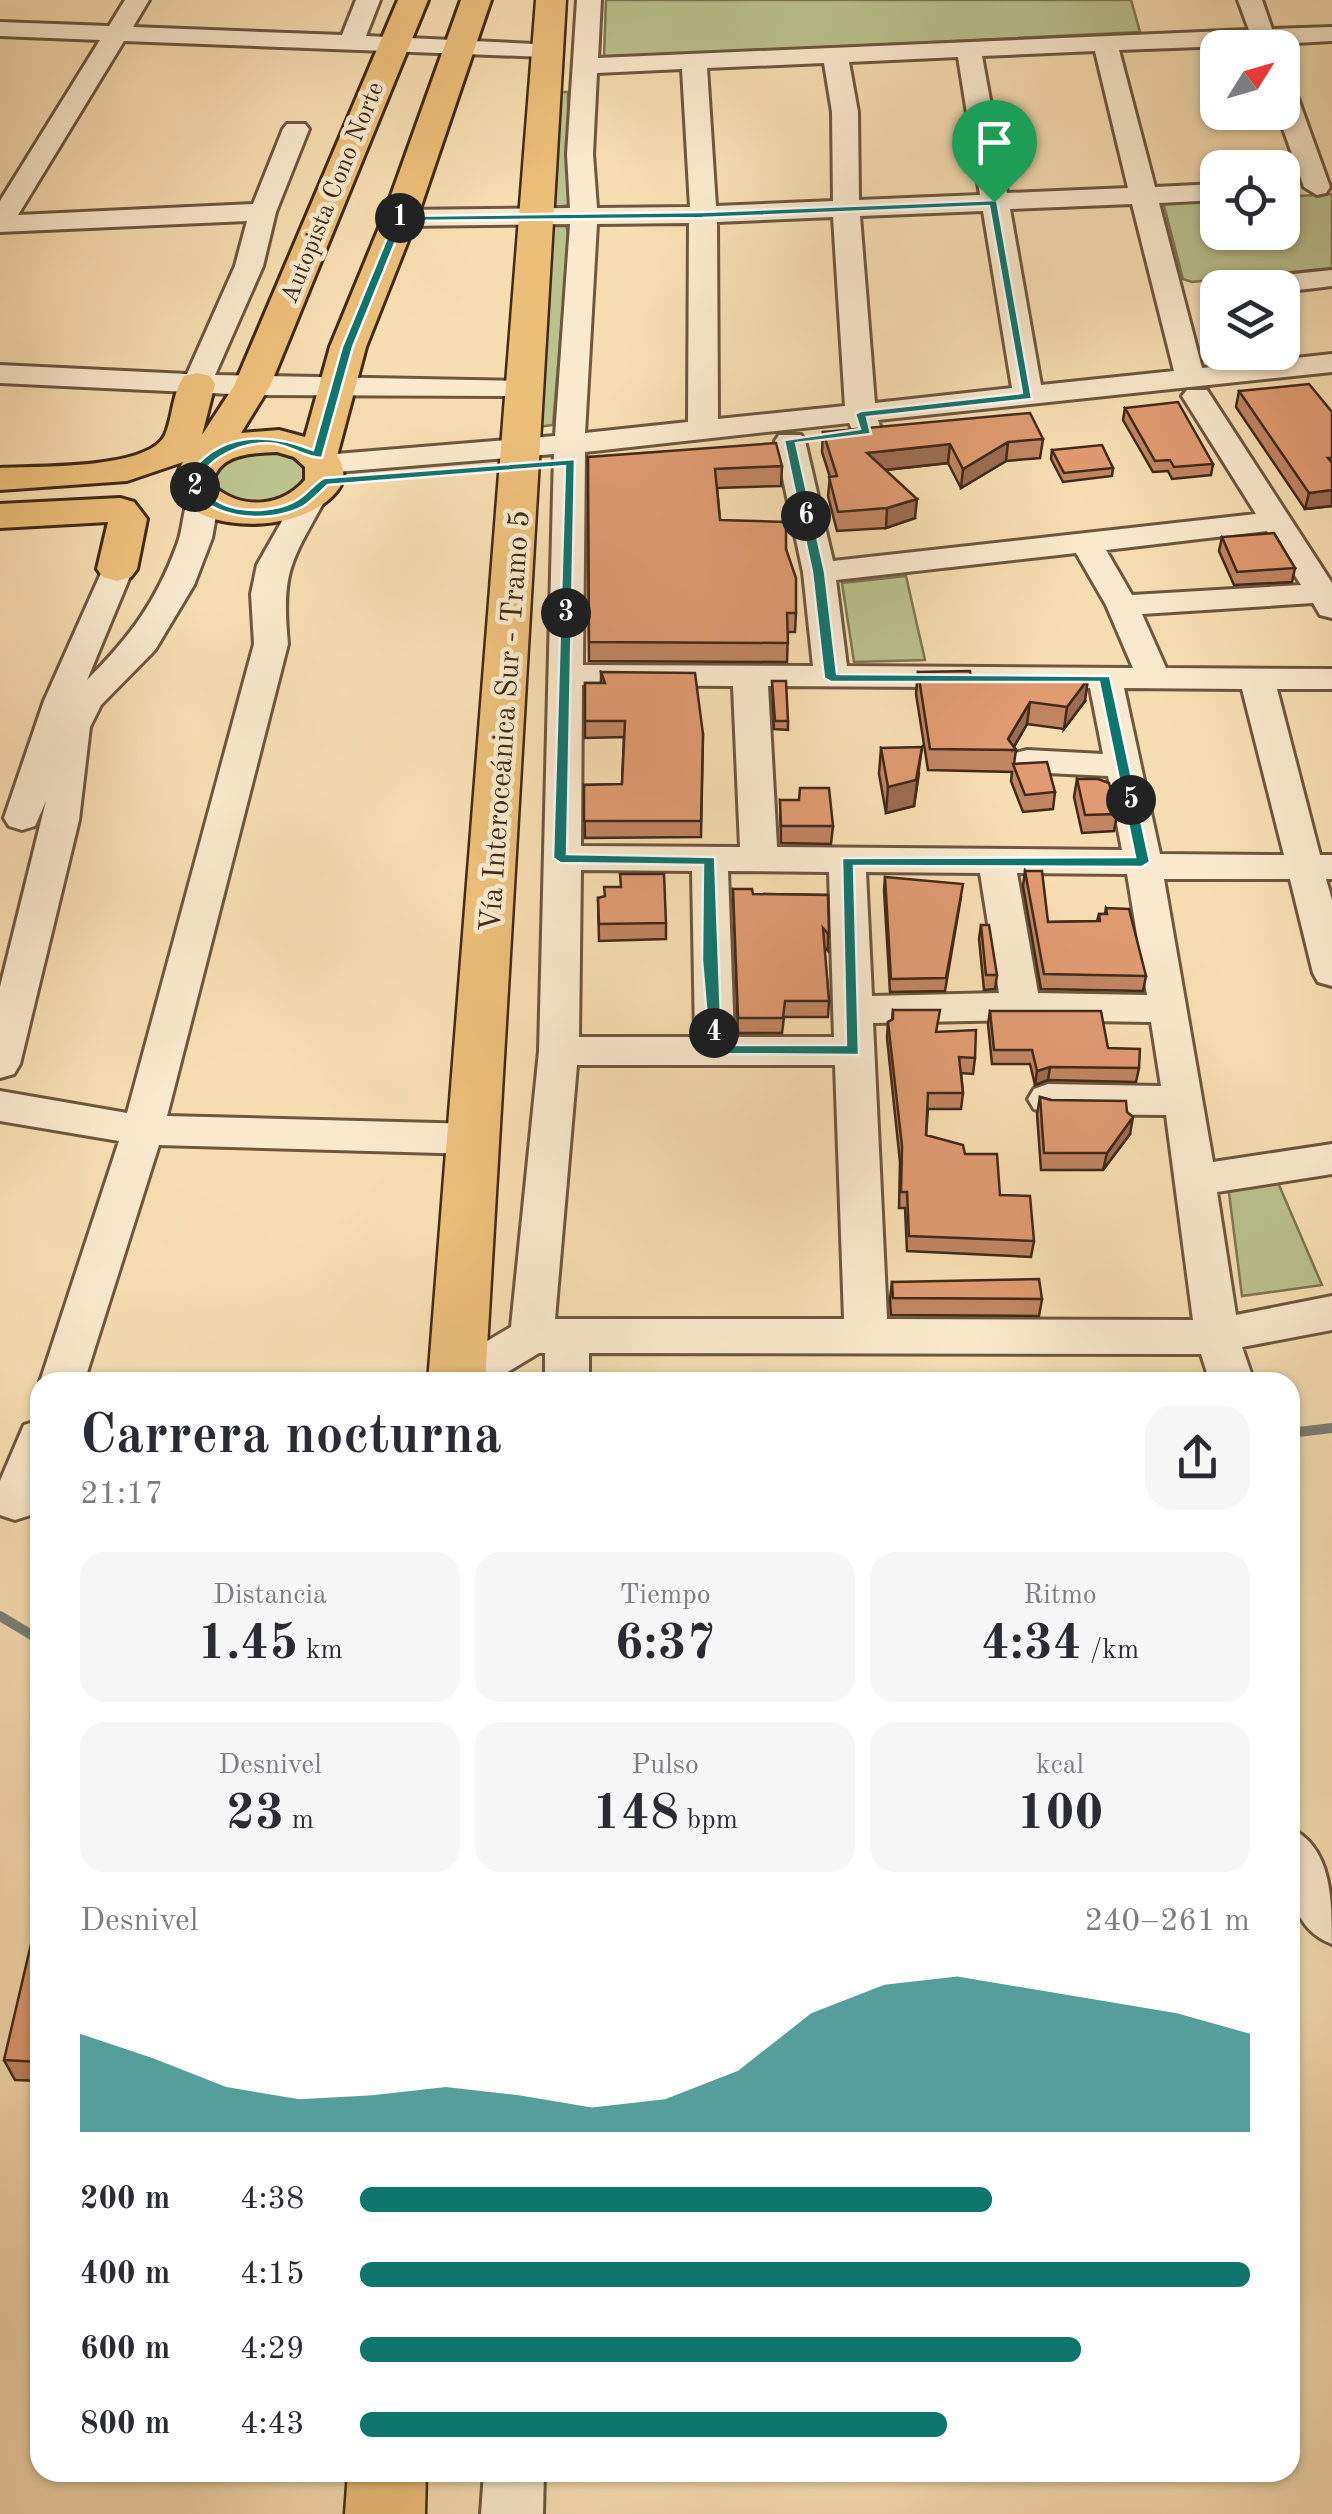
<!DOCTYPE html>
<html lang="es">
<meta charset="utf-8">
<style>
body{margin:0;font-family:"Old Standard TT",serif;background:#f7f7f7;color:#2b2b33;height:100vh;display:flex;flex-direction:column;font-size:38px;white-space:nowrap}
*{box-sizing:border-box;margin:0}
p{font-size:32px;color:#7c7c81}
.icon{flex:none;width:55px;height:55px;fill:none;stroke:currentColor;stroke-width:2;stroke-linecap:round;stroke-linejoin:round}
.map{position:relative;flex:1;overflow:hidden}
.details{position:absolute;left:30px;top:1372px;width:1270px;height:1110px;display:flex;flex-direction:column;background:#fff;border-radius:30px;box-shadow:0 2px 8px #0004}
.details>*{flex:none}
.needle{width:65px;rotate:53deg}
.fabs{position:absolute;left:1200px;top:30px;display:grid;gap:20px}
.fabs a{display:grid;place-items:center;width:100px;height:100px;border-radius:20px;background:#fff;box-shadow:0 2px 8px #0004;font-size:50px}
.pin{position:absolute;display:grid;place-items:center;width:85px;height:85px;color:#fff;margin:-102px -42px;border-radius:50% 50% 50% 0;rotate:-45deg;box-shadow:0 0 10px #0007}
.pin .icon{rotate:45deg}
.km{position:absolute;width:50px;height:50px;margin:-25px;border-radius:50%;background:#222;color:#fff;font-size:28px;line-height:50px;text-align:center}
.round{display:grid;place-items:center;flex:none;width:105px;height:105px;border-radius:30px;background:#f7f7f7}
.overview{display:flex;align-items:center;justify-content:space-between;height:170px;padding:0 50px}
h1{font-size:55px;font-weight:600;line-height:75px}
.stats{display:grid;grid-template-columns:repeat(3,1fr);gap:15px;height:170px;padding:10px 50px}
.stats div{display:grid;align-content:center;border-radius:25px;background:#f7f7f7;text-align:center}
.stats b{font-size:50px;font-weight:600}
.stats small{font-size:28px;font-weight:400}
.stats p{font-size:28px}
.chart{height:280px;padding:20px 50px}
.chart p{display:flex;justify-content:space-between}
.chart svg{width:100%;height:180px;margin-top:10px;fill:#0f766e;opacity:.7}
ul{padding:0 50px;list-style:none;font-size:32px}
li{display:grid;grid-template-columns:160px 120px 1fr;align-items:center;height:75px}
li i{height:25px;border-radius:12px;background:#0f766e}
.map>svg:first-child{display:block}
.green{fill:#bac28e;stroke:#7e7653;stroke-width:2.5}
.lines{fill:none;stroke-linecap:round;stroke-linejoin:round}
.stream{stroke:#7b8077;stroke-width:10}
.minor-casing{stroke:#6e573e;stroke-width:6}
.major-casing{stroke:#412a18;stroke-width:6}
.highway-casing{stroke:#412a18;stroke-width:5}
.minor{fill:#faeacd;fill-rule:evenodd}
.major{fill:#ecbf79;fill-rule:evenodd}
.highway{fill:#ecbf79;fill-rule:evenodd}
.wall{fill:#c18562;stroke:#412a18;stroke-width:2.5}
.shaded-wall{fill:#9d6c50;stroke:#412a18;stroke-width:2.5}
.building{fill:#e09b72;stroke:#412a18;stroke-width:2.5}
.route{fill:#0f766e;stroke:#fff;stroke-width:2.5;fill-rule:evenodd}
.labels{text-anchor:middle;stroke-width:9;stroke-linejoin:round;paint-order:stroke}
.far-street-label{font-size:25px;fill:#412a18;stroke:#faeacd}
.street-label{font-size:30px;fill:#412a18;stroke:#faeacd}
</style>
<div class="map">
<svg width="1332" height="2514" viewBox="0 0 1332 2514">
<rect width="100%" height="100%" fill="#f7deb2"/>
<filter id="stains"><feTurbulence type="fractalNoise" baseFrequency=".002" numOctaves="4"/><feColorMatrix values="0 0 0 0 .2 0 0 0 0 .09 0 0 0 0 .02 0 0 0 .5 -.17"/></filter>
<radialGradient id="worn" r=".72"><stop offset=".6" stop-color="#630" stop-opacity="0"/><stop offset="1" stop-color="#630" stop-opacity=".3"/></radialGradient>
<path class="green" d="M606 0H1131L1140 32 604 58Z
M555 92H568L569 205 553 208Z
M1332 194V268L1192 282 1183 279 1163 202 1217 200 1218 232H1282L1283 197Z
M552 224 566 225 569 237 553 425 538 427Z
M255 448 292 454 306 466C314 510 242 503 218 495L208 474 212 466Z
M906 576 925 660 854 662 842 583Z
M1276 1178 1322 1285 1242 1296 1228 1185Z"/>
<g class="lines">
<path class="stream" d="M1290 1433 1332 1428
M0 1616 40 1640"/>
<g class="minor-casing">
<path id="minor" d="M125 0H149L133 27 342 35 356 0H380L366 36 555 45 558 50 555 55 546 57 124 41 18 215 253 204 283 129 287 124H305L309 129 276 212 263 266 215 375 526 381 536 384 541 390 536 396 252 395 0 383V365L187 374 235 266 247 221 0 232V201L100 40 0 36V22L109 26Z
M577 0H601L598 58 1249 30 1238 0H1262L1272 29 1332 27V41L1278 44 1279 48 1254 45 1119 50 1155 187 1218 184V200L1159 203 1202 368 1332 354V372L878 420 882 432 878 438H856L849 423 585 452 583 665 813 666 803 572 775 441 779 435H801L805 441 833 561 1256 514 1182 396 1187 390H1207L1332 583V618L1320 615 1313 603 1142 614 1166 668 1332 669V689H1277L1320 855H1332V879H1326L1332 900V986L1318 982 1313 973 1290 879H1164L1213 1162 1332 1144V1174L1217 1192 1236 1315 1332 1296V1330L1242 1347 1254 1382H1210L1201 1354 589 1353V1382H545V1353H539L491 1382H434L440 1369 511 1327 539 1051 554 454 324 473 313 471 309 464 313 457 324 455 555 436 570 224 400 226 386 218 400 210 570 208 567 154ZM1095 51 1128 188 1007 193 982 56ZM958 57 980 195 859 200 858 112 849 62ZM824 63 832 112 833 201 716 206 707 68ZM682 69 690 207 597 208 593 154 597 73ZM1132 204 1174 371 1041 385 1010 209ZM983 211 1012 388 875 403 860 216ZM833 217 845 406 718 419 717 222ZM689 223 688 422 585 433 597 224ZM1267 531 1301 585 1132 595 1106 550ZM1076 553 1106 605 1133 668 847 666 836 580ZM582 685 733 686 740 847 581 846ZM768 686 1090 688 1103 754 1027 750 1015 753 1009 761 1015 769 1027 772 1108 776 1122 850 777 847ZM1124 688 1242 689 1284 855 1160 854ZM581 870 692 871 695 1037H579ZM728 871 829 872 834 1037H734ZM866 872 980 873 999 993 872 996ZM1017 873 1127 874 1147 995 1038 993ZM1021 1020 1151 1022 1161 1086 1048 1084 1034 1089 1028 1099 1034 1109 1048 1114 1166 1115 1193 1320 887 1319 873 1023ZM577 1065H835L844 1319H555Z
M1282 83 1295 90 1330 187 1326 193 1317 195 1304 187 1277 112H1282Z
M1332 270V286L1282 292V288H1222L1236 280Z
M310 489 321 491 326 498C291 562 281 570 288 644L167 1116 475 1124 489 1128 495 1139 489 1150 475 1154 159 1145 84 1382H40L119 1141 0 1121V1091L127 1113 254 644 251 594 257 565 299 491Z
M203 490 214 492 219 499 212 538 194 585 155 650 101 705 90 727 79 820 20 1064 14 1074 0 1078V987L46 801 35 826 22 830 9 826 4 818 44 701 106 562H128L133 569 87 680C130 637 156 602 177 545 184 528 182 507 192 492Z
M40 1420V1496L31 1515 15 1520 0 1515V1481L24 1425Z
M1290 1828C1332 1847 1332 1900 1332 1944 1283 1925 1290 1872 1290 1828Z
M484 2472H544L543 2514H481Z"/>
</g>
<g class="major-casing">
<path id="major" d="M398 0H428L270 386 241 433 279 430 305 437 330 347 383 218 461 0H491L417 218 366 347 337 456C345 467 346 480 337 491 294 546 144 529 183 462L127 481 0 490V468C35 466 148 470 165 435 173 417 172 394 184 376L197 373 210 376 215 384 202 435 234 386ZM277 452 294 457 305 467V480C282 507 243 510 216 488L214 478C222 453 255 453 277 452Z
M120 498 134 502 147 519 137 569 131 577 117 581 103 577 97 569 108 522 0 528V504Z"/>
</g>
<g class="highway-casing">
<path id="highway" d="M536 0H566L485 1382H428Z
M348 2472H426L425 2514H345Z"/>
</g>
<use href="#minor" class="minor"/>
<use href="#major" class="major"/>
<use href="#highway" class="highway"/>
</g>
<path class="wall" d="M1239 391 1332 412V506L1305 509 1236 407Z
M1125 408 1213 464 1211 475 1172 479 1168 471 1153 472 1123 420Z
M823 432 1043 439 1040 458 1006 461 961 488 948 463 885 470 915 518 886 528 837 531 828 496 830 477 822 452Z
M1052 450 1113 468 1112 476 1063 482 1051 459Z
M588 457 782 466 781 486 717 488 720 520 786 549 796 613 795 632H788L787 662 589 661Z
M1222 537 1295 568 1292 582 1234 585 1219 551Z
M601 672 703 734 701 837 585 838 584 785 622 784 624 737 585 738V683H601Z
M918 672 971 678 1085 701 1064 729 1027 724 1014 747 1016 750 1014 764 1055 792 1053 809 1023 812 1011 781 1012 772 928 770 916 694Z
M772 681 788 721V730L774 729Z
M881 748 919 773 914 806 886 813 879 774Z
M1077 779 1117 814 1114 831 1082 833 1074 797Z
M780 800 833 826 831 844 781 843Z
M1025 871 1048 922 1097 921 1099 914H1105L1106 908 1146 976 1143 991 1041 989 1023 886Z
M885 877 961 897 945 991 890 992 884 890Z
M733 889 753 894 828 895V951L824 947 829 1001 828 1017H784L782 1033H738Z
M598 898 666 923V939L599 941Z
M981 925 997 975 995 989 984 990 979 939Z
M893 1010 937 1032 975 1058 973 1074 961 1073 963 1093 961 1109H928L926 1135 965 1154 1000 1195 1034 1241 1031 1257 907 1251 905 1208H899L900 1162 887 1038 888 1022 892 1020Z
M990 1011 1108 1048 1139 1068 1136 1082 1048 1080 1035 1085 1030 1064H992L988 1024Z
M1040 1097 1051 1100 1130 1134 1103 1170H1041L1037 1114Z
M892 1282 1042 1299 1039 1316 891 1315 890 1299Z
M40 1945V2081L15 2080 4 2060Z"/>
<path class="shaded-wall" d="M1008 442 1006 461 961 488 963 469Z
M950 444 948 463 866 472 867 453Z
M1332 490V506L1305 509 1309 493Z
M917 499 915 518 886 528 887 508Z
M1088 679 1085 701 1064 729 1067 707Z
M1030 702 1027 724 1012 750 1008 739Z
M922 747 914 806 886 813 888 787Z
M1050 1067 1048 1080 1035 1085 1037 1071Z
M1133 1117 1130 1134 1103 1170 1107 1153Z"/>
<path class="building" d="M1309 384 1332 412V458H1328L1332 463V490L1309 493 1239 391Z
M1178 402 1213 464 1174 467 1170 460 1155 461 1125 408Z
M1030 413 1043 439 1008 442 963 469 950 444 867 453 917 499 887 508 838 512 829 477 837 476 823 432Z
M776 443 782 466 715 469 720 520 786 522V549L796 578V613H787L788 643 589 642 588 457Z
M1102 445 1113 468 1064 473 1052 450Z
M1274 533 1295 568 1237 572 1222 537Z
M970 671 971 678 1088 679 1067 707 1030 702 1008 739 1016 750 930 749 918 672Z
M601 672 695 673 703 734 701 821H584V785L622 784 625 721H585V683H605Z
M772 681H786L788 721H775Z
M922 747 916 780 888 787 881 748Z
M1047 762 1055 792 1025 795 1013 764Z
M1077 779H1098L1109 783 1117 814 1085 815Z
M800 788H829L833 826H781L780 800H799Z
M1025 871H1042L1048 922 1100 921 1099 914H1107L1106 908 1129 909 1146 976 1044 974Z
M620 874H664L666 923 599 924 598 898 605 896 604 887H621Z
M885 877 963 884 946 978 891 979Z
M733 889H752L753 894 828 895 829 935 823 928 829 1001H785L783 1018H738Z
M981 925H989L997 975H986Z
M893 1010H940L936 1032 976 1030 975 1058 959 1057 963 1093H928L926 1135 963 1145 965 1154H997L1000 1195 1030 1196 1034 1241 909 1236 907 1192H901L902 1146 888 1022 893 1019Z
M990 1011H1101L1108 1048 1140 1049 1139 1068 1050 1067 1037 1071 1032 1050H994Z
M1040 1097 1051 1100 1126 1101 1127 1112 1133 1117 1107 1153H1044Z
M1039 1279 1042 1299 893 1298 892 1282Z
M31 1944 40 1945V2062L4 2060Z"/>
<path class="route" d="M997 200 1032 399 867 417 871 434 796 443 825 572 837 674 1110 676 1150 862 1142 867 854 866 859 1055 710 1054 702 960 703 865 560 863 553 858 565 466 328 485C320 492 312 501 304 506 269 526 198 520 188 477 217 431 267 432 313 450L342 347 396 216 702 212ZM989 206 1022 393 861 411 855 414 860 429 784 440 812 572 824 678 831 682H1099L1135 857 842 858 846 1045H722L715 857 567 854 575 459 324 478C313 484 305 497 293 502 263 516 208 514 200 477 214 454 248 440 276 444 292 447 306 458 322 458L353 347 404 221 702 218Z"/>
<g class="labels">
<g class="far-street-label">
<text transform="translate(331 192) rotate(-68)" y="9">Autopista Cono Norte</text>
</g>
<g class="street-label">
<text transform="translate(504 721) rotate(-86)" y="10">Vía Interoceánica Sur - Tramo 5</text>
</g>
</g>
<rect width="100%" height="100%" filter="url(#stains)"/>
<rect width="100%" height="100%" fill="url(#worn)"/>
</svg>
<div class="fabs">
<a><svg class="needle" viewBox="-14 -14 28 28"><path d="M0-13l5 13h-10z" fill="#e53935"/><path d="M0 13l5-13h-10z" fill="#7c7c81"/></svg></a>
<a><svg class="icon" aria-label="locate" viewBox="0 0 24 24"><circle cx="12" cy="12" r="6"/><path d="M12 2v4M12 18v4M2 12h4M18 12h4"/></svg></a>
<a><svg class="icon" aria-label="layers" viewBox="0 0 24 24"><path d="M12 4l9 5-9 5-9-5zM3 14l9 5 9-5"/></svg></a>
</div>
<div class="pin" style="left:994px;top:202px;background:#1e9e55"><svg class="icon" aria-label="arrive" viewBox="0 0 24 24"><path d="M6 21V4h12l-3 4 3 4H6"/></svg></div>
<b class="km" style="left:400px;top:218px">1</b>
<b class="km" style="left:195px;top:487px">2</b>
<b class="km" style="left:566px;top:613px">3</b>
<b class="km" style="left:714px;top:1033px">4</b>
<b class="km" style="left:1131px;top:800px">5</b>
<b class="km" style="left:806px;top:516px">6</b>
<section class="details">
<div class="overview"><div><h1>Carrera nocturna</h1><p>21:17</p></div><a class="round"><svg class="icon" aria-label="share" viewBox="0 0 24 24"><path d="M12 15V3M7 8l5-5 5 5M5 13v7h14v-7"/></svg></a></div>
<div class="stats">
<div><p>Distancia</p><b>1.45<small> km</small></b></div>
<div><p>Tiempo</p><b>6:37</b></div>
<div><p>Ritmo</p><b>4:34<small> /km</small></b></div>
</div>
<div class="stats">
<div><p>Desnivel</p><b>23<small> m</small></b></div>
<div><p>Pulso</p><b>148<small> bpm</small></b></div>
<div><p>kcal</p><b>100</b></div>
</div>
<div class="chart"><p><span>Desnivel</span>240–261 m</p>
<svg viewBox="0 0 160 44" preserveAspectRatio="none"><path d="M0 44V20L10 26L20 33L30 36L40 35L50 33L60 35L70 38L80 36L90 29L100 15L110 8L120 6L130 9L140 12L150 15L160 20V44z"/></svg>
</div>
<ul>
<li><b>200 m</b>4:38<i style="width:71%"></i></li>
<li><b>400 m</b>4:15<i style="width:100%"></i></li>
<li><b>600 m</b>4:29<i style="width:81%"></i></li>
<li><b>800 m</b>4:43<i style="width:66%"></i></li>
</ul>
</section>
</div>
